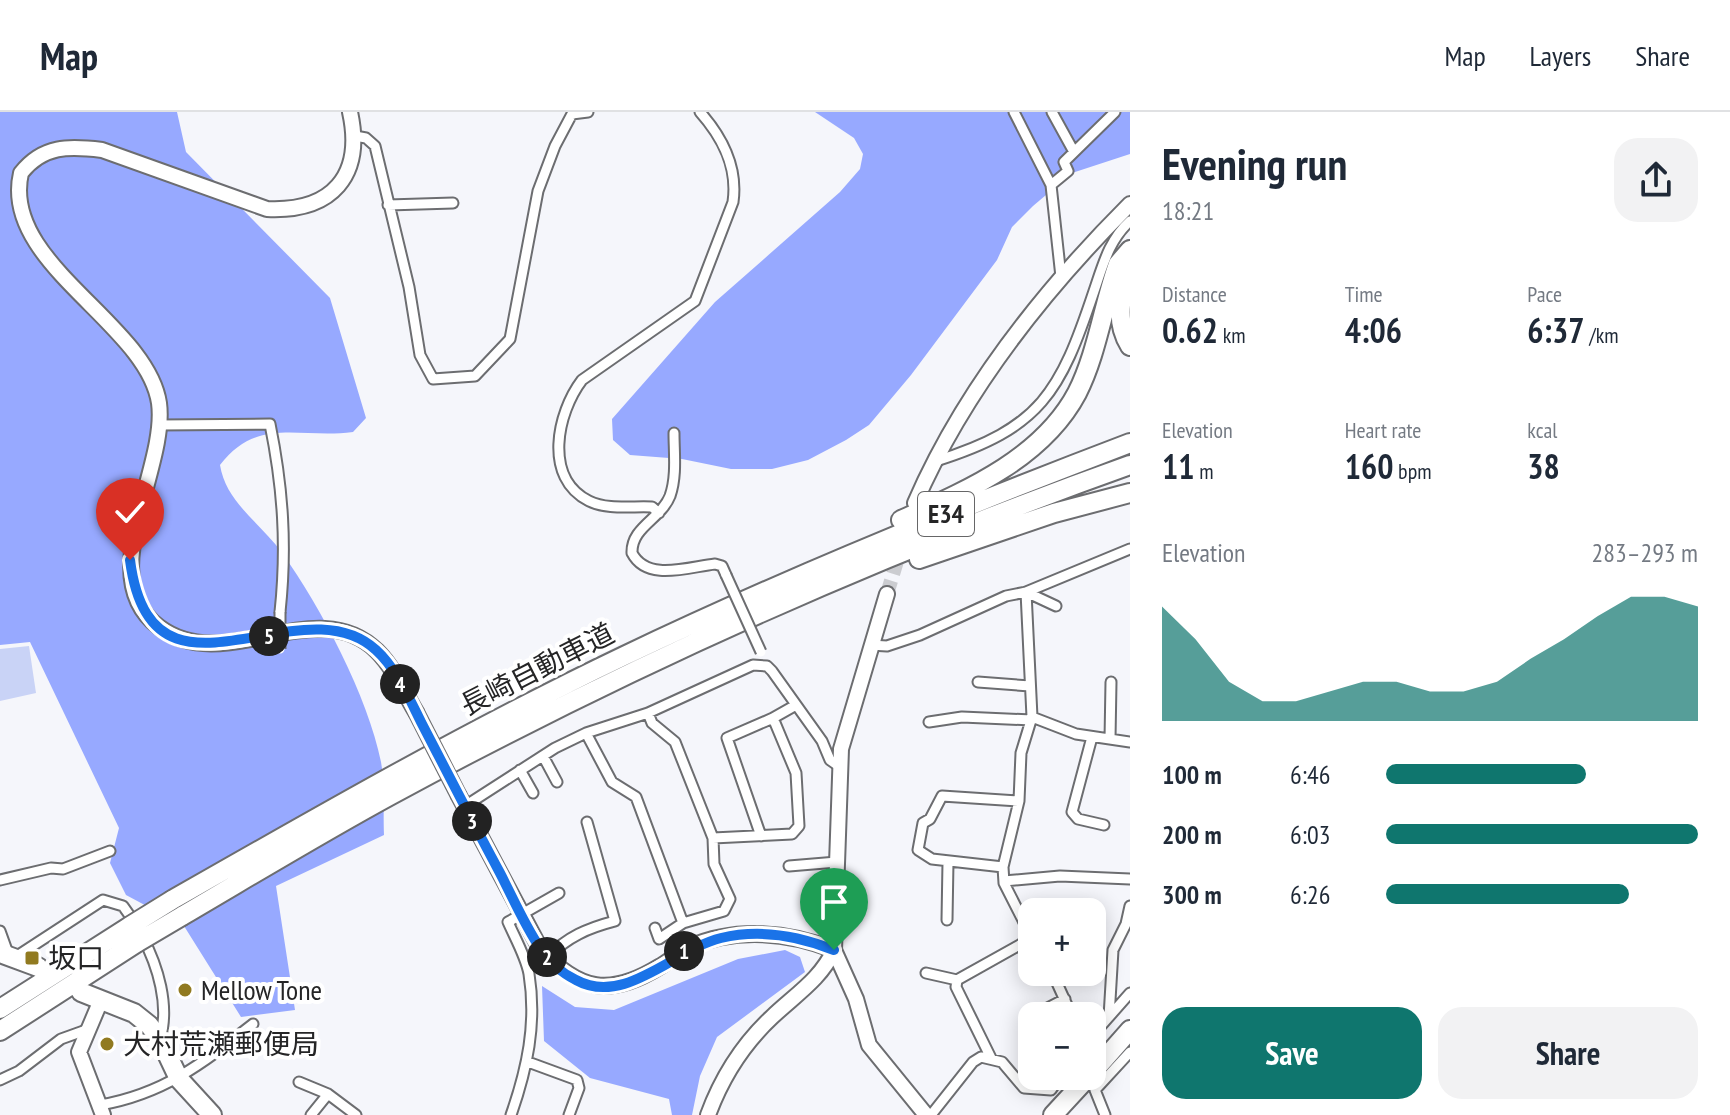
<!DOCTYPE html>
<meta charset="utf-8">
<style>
body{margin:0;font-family:"PT Sans Narrow","Noto Sans JP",sans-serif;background:#f2f2f3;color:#1f2937;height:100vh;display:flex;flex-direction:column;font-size:30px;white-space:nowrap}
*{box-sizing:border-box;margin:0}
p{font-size:26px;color:#747a83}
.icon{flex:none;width:44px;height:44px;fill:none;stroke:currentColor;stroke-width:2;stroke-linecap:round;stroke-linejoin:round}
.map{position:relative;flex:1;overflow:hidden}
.panel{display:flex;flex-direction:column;background:#fff;width:600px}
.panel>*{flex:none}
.tools{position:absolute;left:1018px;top:786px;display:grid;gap:16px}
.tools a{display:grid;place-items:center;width:88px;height:88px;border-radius:16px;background:#fff;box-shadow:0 4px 20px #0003;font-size:40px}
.pin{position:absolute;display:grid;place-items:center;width:68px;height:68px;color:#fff;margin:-82px -34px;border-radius:50% 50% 50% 0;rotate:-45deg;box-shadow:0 0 8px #0007}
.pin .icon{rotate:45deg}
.km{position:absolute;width:40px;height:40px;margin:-20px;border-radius:50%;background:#222;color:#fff;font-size:22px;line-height:40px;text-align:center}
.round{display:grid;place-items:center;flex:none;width:84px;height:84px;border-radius:24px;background:#f2f2f3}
.head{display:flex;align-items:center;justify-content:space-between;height:136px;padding:0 32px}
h1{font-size:44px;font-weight:600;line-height:60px}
.figures{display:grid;grid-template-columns:repeat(3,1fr);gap:12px;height:136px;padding:8px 32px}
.figures div{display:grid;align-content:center}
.figures b{font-size:34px;font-weight:600}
.figures small{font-size:22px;font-weight:400}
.figures p{font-size:22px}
.chart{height:224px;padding:16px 32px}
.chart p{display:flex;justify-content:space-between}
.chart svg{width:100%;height:144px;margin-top:8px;fill:#0f766e;opacity:.7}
.action{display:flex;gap:16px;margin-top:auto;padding:16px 32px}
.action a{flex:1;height:92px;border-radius:24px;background:#0f766e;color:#fff;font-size:32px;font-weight:600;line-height:92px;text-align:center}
.action a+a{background:#f2f2f3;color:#1f2937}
ul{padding:0 32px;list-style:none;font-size:26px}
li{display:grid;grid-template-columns:128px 96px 1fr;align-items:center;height:60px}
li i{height:20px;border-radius:10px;background:#0f766e}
header{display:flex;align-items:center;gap:48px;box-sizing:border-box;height:112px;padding:0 40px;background:#fff;border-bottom:2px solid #e0e1e3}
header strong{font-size:38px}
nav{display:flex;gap:44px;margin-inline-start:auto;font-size:28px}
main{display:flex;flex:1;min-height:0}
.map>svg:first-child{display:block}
.green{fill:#c9d3f6}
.forest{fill:#97a9ff}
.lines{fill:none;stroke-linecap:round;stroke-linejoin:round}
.secondary-tunnel{stroke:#cbccd0;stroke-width:14;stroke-dasharray:14 7;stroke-linecap:butt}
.street-casing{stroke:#6c6d70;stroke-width:13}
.secondary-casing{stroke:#6c6d70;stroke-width:18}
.highway-casing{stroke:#6c6d70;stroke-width:22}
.street{stroke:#fff;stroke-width:9}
.secondary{stroke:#fff;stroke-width:14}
.highway{stroke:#fff;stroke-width:18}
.street-bridge-casing{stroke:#6c6d70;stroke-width:13;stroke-linecap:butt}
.secondary-bridge-casing{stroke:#6c6d70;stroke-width:18;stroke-linecap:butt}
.highway-bridge-casing{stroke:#6c6d70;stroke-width:22;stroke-linecap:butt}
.street-bridge{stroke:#fff;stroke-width:9}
.secondary-bridge{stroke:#fff;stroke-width:14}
.highway-bridge{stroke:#fff;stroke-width:18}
.route-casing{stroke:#fff;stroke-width:16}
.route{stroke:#1a73e8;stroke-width:10}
.poi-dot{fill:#917a20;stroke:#fff;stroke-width:3}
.labels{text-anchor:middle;stroke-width:8;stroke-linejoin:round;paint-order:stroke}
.shield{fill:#fff;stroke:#666667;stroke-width:2}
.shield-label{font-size:26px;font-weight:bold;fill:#252526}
.street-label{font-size:28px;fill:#252526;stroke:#fff}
.poi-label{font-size:28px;fill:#252526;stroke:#fff;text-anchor:start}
</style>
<header>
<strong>Map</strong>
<nav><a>Map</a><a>Layers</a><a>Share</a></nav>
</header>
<main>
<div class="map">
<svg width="1130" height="1003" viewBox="0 0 1130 1003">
<rect width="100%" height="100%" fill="#f5f6fb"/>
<path class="green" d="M29 534 36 581 0 589V537Z"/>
<path class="forest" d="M0 0H177L186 40 330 186 366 306 353 320C299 327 257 304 220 353 226 391 261 411 282 441 321 495 368 585 381 650 385 673 383 700 384 723L276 774 295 898 241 905 184 814 126 783 110 751 119 716 30 530 0 533Z
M815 0H1130V42L1072 61 1033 94 1012 115 997 148 911 263 869 313 846 328 808 348 772 357H731L682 347 630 343 613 328 612 307 715 190 840 80 860 57 863 42 854 26Z
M785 838 800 845 805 860 717 925 700 964 692 1003H672L669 987 590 966 544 929 542 874 575 895 614 898 738 847Z"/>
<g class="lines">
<path class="secondary-tunnel" d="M887 482 901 436"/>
<g class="street-casing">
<path id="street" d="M1014 0 1051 73 1061 165
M1052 0 1074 40
M355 24 366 26 375 34 409 175 420 243 433 267 475 264 510 227 538 79 555 34 572 2 588 0
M1051 73 1068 59 1064 50 1115 0
M388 93 453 91
M159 313 270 312C283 376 287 434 280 500
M674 321C674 341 677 364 670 384 661 407 631 415 632 441 647 470 688 455 715 452L722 454 726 463
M936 349C1041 316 1060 281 1094 179 1103 153 1109 128 1130 109
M659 401 652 395C632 394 607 398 589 389 543 366 557 301 582 268L695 189 733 90C738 55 723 26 700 0
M1026 480 1056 494
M870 533 887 534 920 523 1006 484 1026 480 1130 437
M978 570 1030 574
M1032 605 1076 622 1130 630
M929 610 962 605 1032 608
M586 621 612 670 636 685 683 811 724 799 730 787 714 752 713 726 675 630 652 611 648 601
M1092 625 1072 700 1078 707 1104 713
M1110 627 1111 570
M543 644 557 670
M520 658 533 681
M465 694 555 636 586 621 648 601 753 553 767 554 772 559 822 629 830 648 840 655
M761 724 727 626 773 606
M713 726 792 722 799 714 796 661 773 606 796 593
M789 754 837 750
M1003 755 932 747 918 738 923 711 930 707 942 684 1019 689
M0 768 51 756 63 757 110 739
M1004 769 1060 764 1130 767
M947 808 948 750
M655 816 659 827 683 811
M0 819 9 844
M142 824C158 854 170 894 160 927
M548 845C567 825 588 816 615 809L587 710
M14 846 103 788 123 794 135 811
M1052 860 1072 904
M926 861 957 868
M1032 904 1065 887
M1109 905 1113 838 1126 812 1130 794
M1092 924 1130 881
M991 946 956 875 957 868 1032 826 1004 771 1003 755 1019 689 1021 641 1032 605 1026 480
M528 950 577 968 579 976 569 1003
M0 968 19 959 61 927 86 918
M299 970 328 982 356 1003
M100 993C164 982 203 951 253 912
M311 1003 328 982
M511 1003C527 957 537 912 529 862 526 845 515 826 508 810L559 781
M931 1003 973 950 981 945 1002 950 1024 976 1051 978 1061 964
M1105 1003 1095 978 1130 940"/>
</g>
<g class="secondary-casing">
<path id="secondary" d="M350 0C364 64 332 100 267 97L102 38C69 34 43 33 21 61 0 151 147 211 159 291 168 357 92 466 159 515 226 565 316 479 377 539 394 556 404 580 416 600
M915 391C964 278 1043 179 1130 92
M459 684 541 838C579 879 610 885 659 855 670 849 679 840 690 835 736 815 789 820 834 838L856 887 869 933 926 1003
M101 888 79 940 103 1003
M708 1003C722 965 742 933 772 905 795 883 821 867 834 838L841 637 887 482"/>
</g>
<g class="highway-casing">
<path id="highway" d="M1130 159C1120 183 1115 210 1130 234
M901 408C966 379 1042 347 1077 281 1097 242 1103 194 1118 152L1130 138
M919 447 1054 401 1130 381
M172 788C321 703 469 618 624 544 789 465 959 396 1130 331
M182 804C252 763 321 721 391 683 628 555 877 443 1130 353
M0 841 38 855
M81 880 134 901 149 913 160 927 179 967 212 1003
M0 897 130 814
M0 919 138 830
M1092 961 1130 918
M1053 1003 1089 964"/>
</g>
<use href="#street" class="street"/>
<use href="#secondary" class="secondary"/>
<use href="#highway" class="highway"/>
<g class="street-bridge-casing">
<path id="street-bridge" d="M726 463 761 540
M280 500V537"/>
</g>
<g class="secondary-bridge-casing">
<path id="secondary-bridge" d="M416 600 459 684"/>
</g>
<g class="highway-bridge-casing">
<path id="highway-bridge" d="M130 814 172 788
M138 830 182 804"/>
</g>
<use href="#street-bridge" class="street-bridge"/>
<use href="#secondary-bridge" class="secondary-bridge"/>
<use href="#highway-bridge" class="highway-bridge"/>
</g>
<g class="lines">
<g class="route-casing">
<path id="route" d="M130 448C151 613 300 468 376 538 396 556 409 586 421 610 447 660 473 711 500 761 513 786 524 812 540 836 548 849 562 861 576 868 625 895 675 837 721 826 759 817 799 824 834 838"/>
</g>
<use href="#route" class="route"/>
</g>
<g class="poi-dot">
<rect x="24" y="838" width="16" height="16" rx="4"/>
<circle cx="185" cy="878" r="8"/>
<circle cx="107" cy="932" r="8"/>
</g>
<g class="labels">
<rect class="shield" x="918" y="380" width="56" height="44" rx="6"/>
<g class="shield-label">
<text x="946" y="411">E34</text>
</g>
<g class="street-label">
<text transform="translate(537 557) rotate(-27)" y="10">長崎自動車道</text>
</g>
<g class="poi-label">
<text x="48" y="856">坂口</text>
<text x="201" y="888">Mellow Tone</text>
<text x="123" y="942">大村荒瀬郵便局</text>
</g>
</g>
</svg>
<div class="tools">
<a>+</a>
<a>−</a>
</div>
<div class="pin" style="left:834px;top:838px;background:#1e9e55"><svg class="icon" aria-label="arrive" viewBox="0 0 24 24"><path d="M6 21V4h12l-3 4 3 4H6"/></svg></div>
<div class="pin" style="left:130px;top:448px;background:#d93025"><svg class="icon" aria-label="check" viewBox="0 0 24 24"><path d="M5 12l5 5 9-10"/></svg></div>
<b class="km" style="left:684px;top:839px">1</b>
<b class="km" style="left:547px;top:845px">2</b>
<b class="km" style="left:472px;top:709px">3</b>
<b class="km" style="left:400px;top:572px">4</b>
<b class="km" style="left:269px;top:524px">5</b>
</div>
<section class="panel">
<div class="head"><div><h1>Evening run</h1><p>18:21</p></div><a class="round"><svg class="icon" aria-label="share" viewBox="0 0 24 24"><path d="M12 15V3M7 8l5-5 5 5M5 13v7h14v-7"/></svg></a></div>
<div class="figures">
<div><p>Distance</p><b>0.62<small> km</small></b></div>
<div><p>Time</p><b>4:06</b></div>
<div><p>Pace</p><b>6:37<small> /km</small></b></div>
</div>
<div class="figures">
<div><p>Elevation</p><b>11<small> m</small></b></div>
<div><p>Heart rate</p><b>160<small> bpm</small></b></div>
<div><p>kcal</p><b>38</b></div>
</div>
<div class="chart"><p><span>Elevation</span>283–293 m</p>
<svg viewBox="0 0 160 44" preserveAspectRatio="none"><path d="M0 44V9L10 19L20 32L30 38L40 38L50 35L60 32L70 32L80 35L90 35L100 32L110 25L120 19L130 12L140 6L150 6L160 9V44z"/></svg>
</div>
<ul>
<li><b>100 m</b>6:46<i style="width:64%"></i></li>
<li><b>200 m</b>6:03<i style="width:100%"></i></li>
<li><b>300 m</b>6:26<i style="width:78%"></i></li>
</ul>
<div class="action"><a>Save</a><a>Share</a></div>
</section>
</main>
